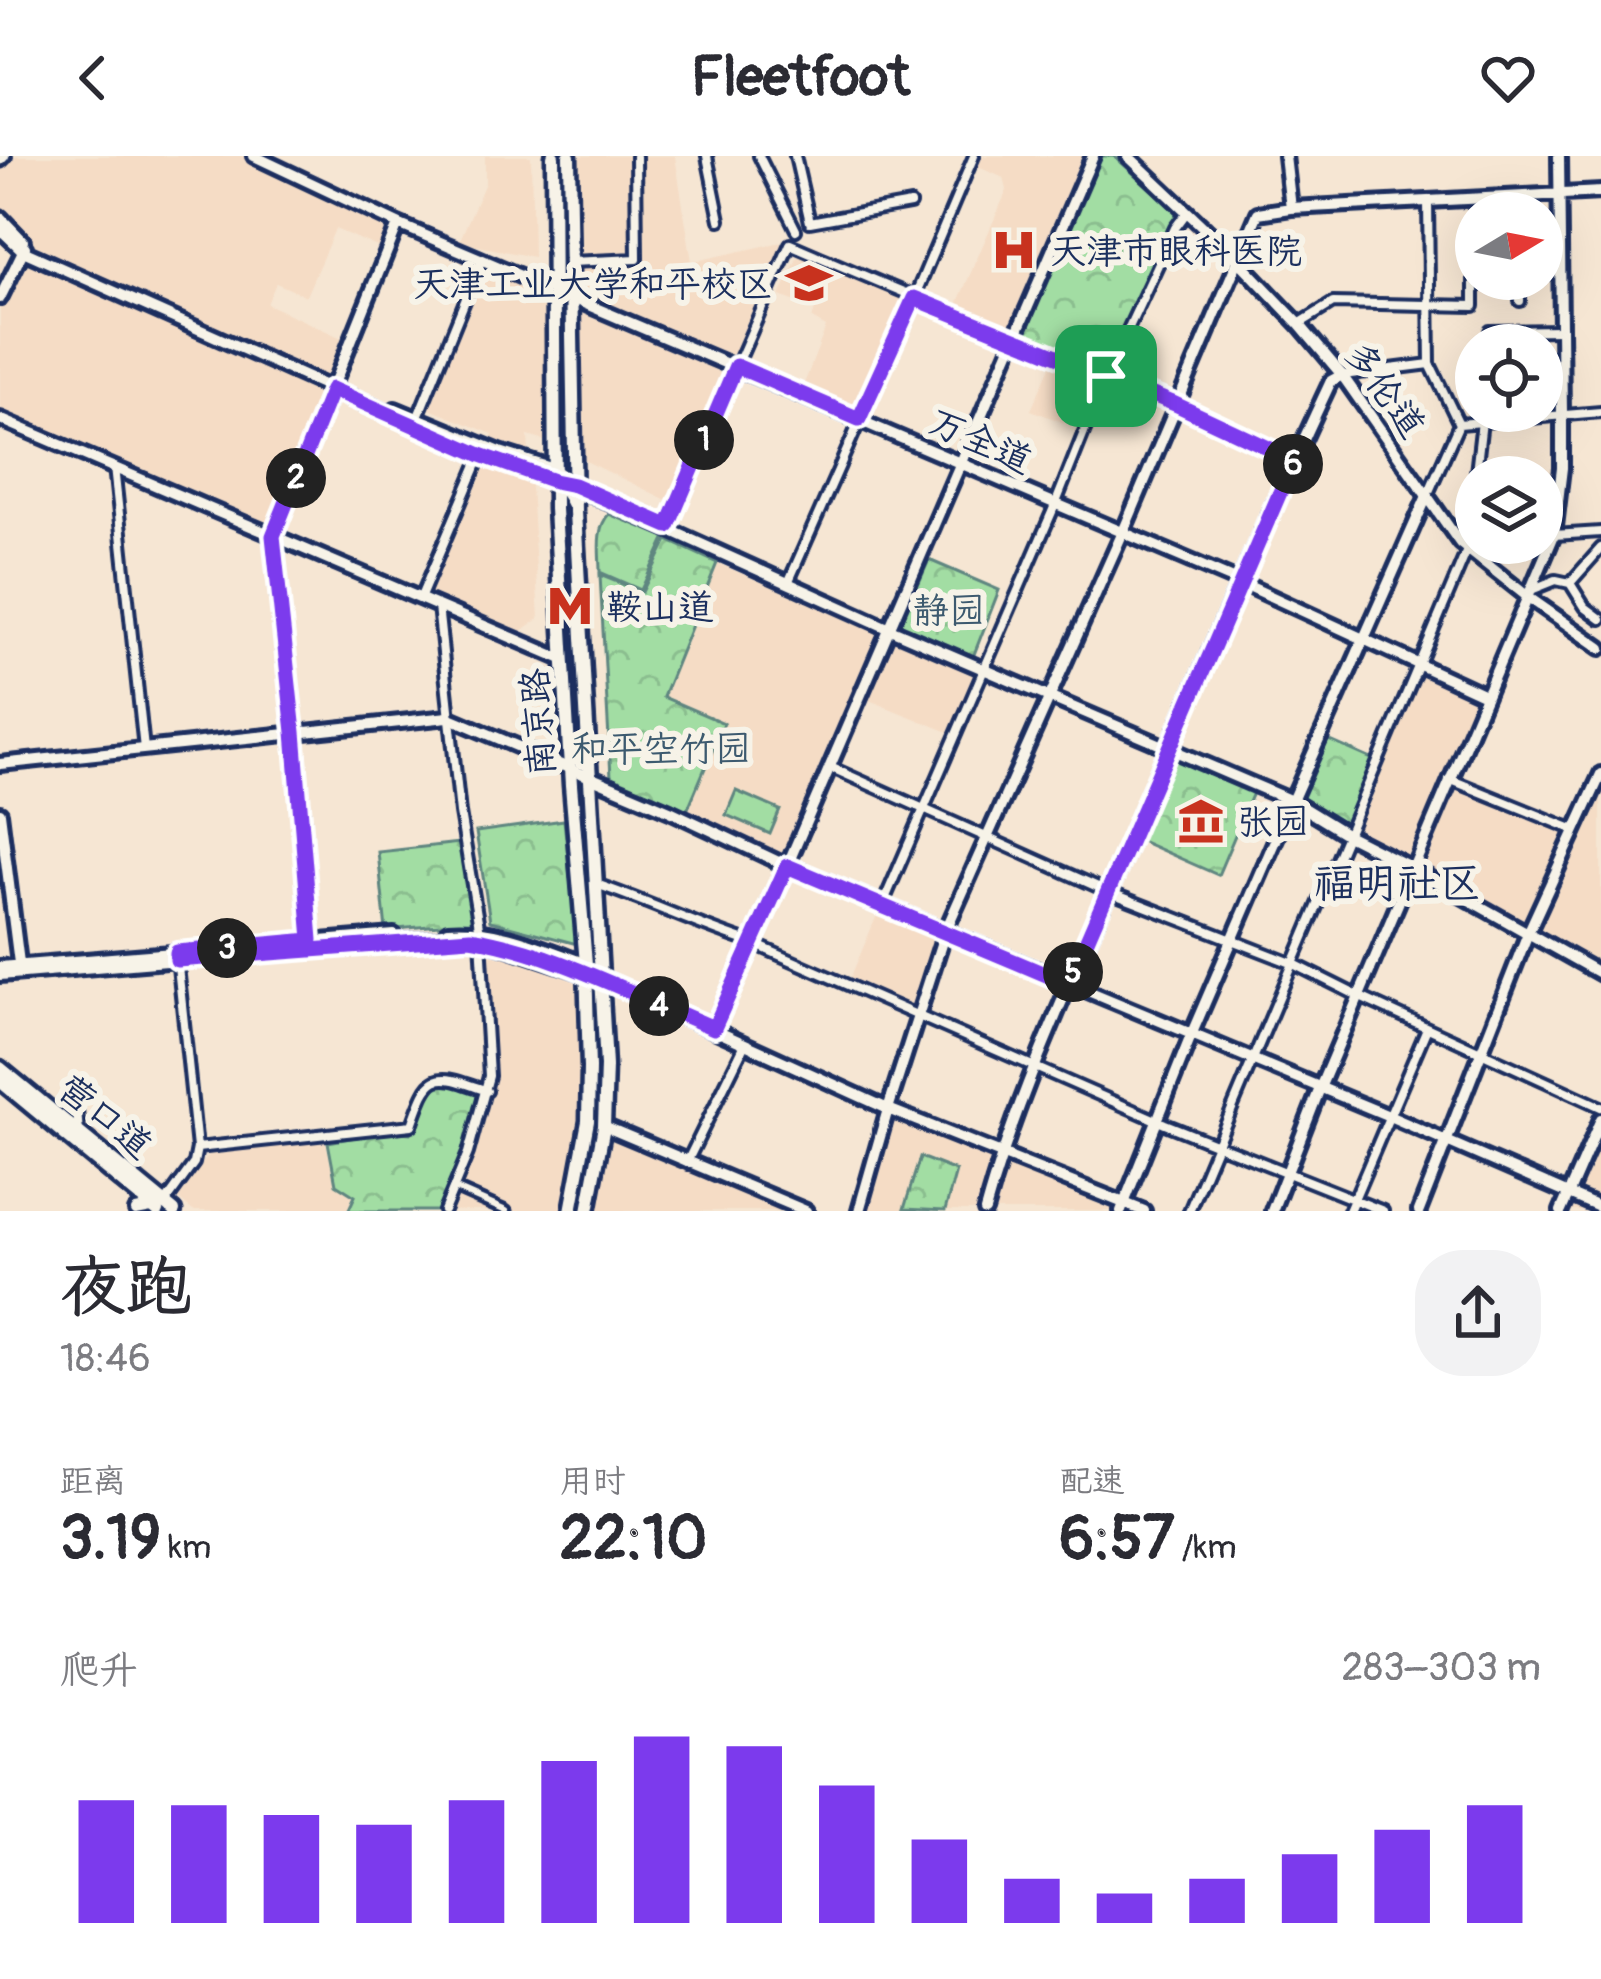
<!DOCTYPE html>
<html lang="zh">
<meta charset="utf-8">
<style>
body{margin:0;font-family:Pangolin,"LXGW WenKai TC",sans-serif;background:#f2f2f3;color:#2b2b33;height:100vh;display:flex;flex-direction:column;font-size:45px;white-space:nowrap}
*{box-sizing:border-box;margin:0}
p{font-size:39px;color:#7c7c81}
.icon{flex:none;width:66px;height:66px;fill:none;stroke:currentColor;stroke-width:2;stroke-linecap:round;stroke-linejoin:round}
.map{position:relative;height:1055px;overflow:hidden}
.side{display:flex;flex-direction:column;background:#fff;flex:1}
.side>*{flex:none}
.needle{width:78px;rotate:80deg}
.controls{position:absolute;left:1455px;top:36px;display:grid;gap:24px}
.controls a{display:grid;place-items:center;width:108px;height:108px;border-radius:50%;background:#fff;box-shadow:0 12px 48px #0002;font-size:60px}
.pin{position:absolute;display:grid;place-items:center;width:102px;height:102px;color:#fff;margin:-51px;border-radius:24px;box-shadow:0 6px 18px #0006}
.km{position:absolute;width:60px;height:60px;margin:-30px;border-radius:50%;background:#222;color:#fff;font-size:33px;line-height:60px;text-align:center}
.round{display:grid;place-items:center;flex:none;width:126px;height:126px;border-radius:48px;background:#f2f2f3}
.head{display:flex;align-items:center;justify-content:space-between;height:204px;padding:0 60px}
h1{font-size:66px;font-weight:800;line-height:90px}
.stats{display:grid;grid-template-columns:repeat(3,1fr);gap:18px;height:204px;padding:12px 60px}
.stats div{display:grid;align-content:center}
.stats b{font-size:60px;font-weight:800}
.stats small{font-size:33px;font-weight:400}
.stats p{font-size:33px}
.chart{height:336px;padding:24px 60px}
.chart p{display:flex;justify-content:space-between}
.chart svg{width:100%;height:216px;margin-top:12px;stroke:#7c3aed;stroke-width:6}
header{display:flex;justify-content:space-between;align-items:center;height:156px;padding:0 60px;background:#fff;font-size:54px;font-weight:800}
.map>svg:first-child{display:block}
.built{fill:#f5dcc5}
.park{fill:url(#park-crowns);stroke:#5e8680;stroke-width:3}
.garden{fill:#a2dda3;stroke:#5e8680;stroke-width:3}
.lines{fill:none;stroke-linecap:round;stroke-linejoin:round}
.pedestrian-casing{stroke:#1b2f5e;stroke-width:15}
.minor-casing{stroke:#1b2f5e;stroke-width:16}
.tertiary-casing{stroke:#1b2f5e;stroke-width:20}
.secondary-casing{stroke:#1b2f5e;stroke-width:20}
.primary-casing{stroke:#1b2f5e;stroke-width:21}
.pedestrian{stroke:#f7f3e8;stroke-width:6}
.minor{stroke:#f7f3e8;stroke-width:8}
.tertiary{stroke:#f7f3e8;stroke-width:10}
.secondary{stroke:#f7f3e8;stroke-width:10}
.primary{stroke:#f7f3e8;stroke-width:12}
.route-casing{stroke:#fff;stroke-width:24}
.route{stroke:#7c3aed;stroke-width:15}
.labels{text-anchor:middle;stroke-width:12;stroke-linejoin:round;paint-order:stroke}
.poi-label{font-size:36px;fill:#1b2f5e;stroke:#f7f3e8;text-anchor:start}
.street-label{font-size:36px;fill:#1b2f5e;stroke:#f7f3e8}
.park-label{font-size:36px;fill:#3d5a6f;stroke:#f7f3e8}
.quarter-label{font-size:42px;fill:#1b2f5e;stroke:#f7f3e8}
</style>
<header><svg class="icon" aria-label="back" viewBox="0 0 24 24"><path d="M15 5l-7 7 7 7"/></svg>Fleetfoot<svg class="icon" aria-label="heart" viewBox="0 0 24 24"><path d="M12 20l-8-8c-3-5 5-10 8-4 3-6 11-1 8 4z"/></svg></header>
<div class="map">
<svg width="1601" height="1055" viewBox="0 0 1601 1055">
<defs>
<pattern id="park-crowns" width="20" height="18" patternUnits="userSpaceOnUse" patternTransform="scale(3)"><rect width="20" height="18" fill="#a2dda3"/><path d="M2 6a3 3 0 1 1 6 0M12 15a3 3 0 1 1 6 0" fill="none" stroke="#8bbe8f"/></pattern>
</defs>
<rect width="100%" height="100%" fill="#f6e6d3"/>
<filter id="ink" filterUnits="userSpaceOnUse"><feTurbulence type="fractalNoise" baseFrequency=".00833" numOctaves="2"/><feDisplacementMap in="SourceGraphic" scale="24" xChannelSelector="R" yChannelSelector="G"/><feConvolveMatrix kernelMatrix="1 2 1 2 8 2 1 2 1" color-interpolation-filters="sRGB"/></filter>
<g filter="url(#ink)">
<path class="built" d="M14 0H242L392 68 382 93 335 73 306 140 276 127 267 148 344 183 269 371 0 256V150L30 87 0 55V12Z
M485 0H531L533 101 459 86 485 27Z
M574 0H675L692 106 786 85 671 346 542 284 528 280 539 463 521 475 424 438 493 278 427 252 479 105 572 145Z
M983 0H1088L1013 177 955 153 1007 34 1004 22 978 11Z
M799 98 906 142 859 254 804 228 826 171 812 163 815 153 780 140Z
M1053 204 1100 222 1080 273 1031 254Z
M717 407 881 478 786 705 686 657 724 568 662 541Z
M890 480 978 520 951 577 864 542Z
M1424 515 1480 540 1409 706 1354 677Z
M1601 620V814L1414 710 1449 621 1576 672Z
M880 752 942 776 916 856 849 825Z
M505 784 573 807 582 815 586 944 596 969 799 1055H448L477 987 491 938 493 918 484 787Z
M889 956 1120 1055H861Z
M1601 980V1055H1568Z
M326 986 335 1028 353 1040 347 1055H193L176 1041 211 996Z"/>
<path class="park" d="M1101 0H1114L1177 57 1104 214 1022 180Z
M609 358 666 381 641 434 600 416C600 397 595 373 609 358Z
M667 384 717 407 663 541 724 567 686 657 611 621 600 419 642 436Z
M929 404 999 434 971 506 898 474Z
M1324 582 1376 605 1346 676 1294 647Z
M1170 596 1255 632 1218 719 1134 682Z
M564 664 577 788 490 765 476 676Z
M460 687 473 766 386 774 378 696Z
M448 924 485 936 466 997 441 1055H348L355 1040 336 1028 328 986 390 975 410 977 430 928Z
M920 1001 956 1015 945 1055 904 1053Z"/>
<path class="garden" d="M736 635 780 654 770 678 726 659Z"/>
<g class="lines">
<g class="pedestrian-casing">
<path id="pedestrian" d="M454 1032 506 1055"/>
</g>
<g class="minor-casing">
<path id="minor" d="M707 0 720 64
M759 0 796 74
M795 0 810 66 910 48
M1542 78H1560
M570 106 637 103 636 0
M1520 123V145
M1299 168 1333 147 1474 150V80H1476
M1490 189V175L1561 174
M1343 219 1430 208
M417 263 482 103
M1459 268 1601 256
M114 311 144 593
M1427 340 1459 268 1430 208 1428 45
M667 370 790 88C958 161 1129 226 1294 304
M1554 379 1601 376
M788 427 914 142 974 0
M1570 427 1585 451 1601 463
M1531 434 1556 424 1570 427 1601 392
M420 443 481 299
M438 450 460 657 481 783 489 920 468 997 444 1055
M830 611 1109 736 1294 808 1358 840 1601 951
M1449 623 1575 674
M596 728C649 746 699 770 752 787L1165 968 1383 1055
M882 750 1055 349 1106 221 1175 72 1187 56
M75 931 79 977
M197 992 412 969C431 914 433 916 487 935
M687 1006 745 888
M165 1047 194 1007 197 992 177 801
M1189 1055 1467 394 1482 265
M1349 1055 1427 872"/>
</g>
<g class="tertiary-casing">
<path id="tertiary" d="M254 0 398 68 1242 427 1485 539
M1285 0 1291 52
M0 142 25 91
M0 263 562 503
M0 608 448 561 670 655 787 710 1389 960 1601 1052
M0 657 20 815
M448 775C496 771 542 792 586 808L590 813
M312 793 294 576 273 380 398 68
M0 811 394 779
M0 819 383 787 461 781 481 783 602 823 888 953 1144 1055
M714 872 787 710 1093 0
M604 970 806 1055
M136 1055 156 1051
M859 1055 888 953 945 776 1123 376 1258 57 1291 52 1601 36
M985 1055C1016 942 1066 838 1111 730 1182 561 1253 391 1331 225L1342 219
M1121 1055 1192 877 1292 645 1427 340
M1272 1055 1320 932 1554 379 1562 312V258L1559 0
M1419 1055 1528 777 1601 618
M1561 1055 1601 963"/>
</g>
<g class="secondary-casing">
<path id="secondary" d="M1128 0 1238 104 1299 168 1342 219 1460 387 1528 441 1601 492
M0 4 4 0
M0 61 23 85
M0 73 23 95 481 299 552 324
M395 253 500 296 554 313 574 329
M570 329 890 473 1292 645 1349 680 1412 712 1601 818"/>
</g>
<g class="primary-casing">
<path id="primary" d="M553 0 555 353 571 629 586 808 589 912 588 965 571 1055
M569 0 575 356 606 910 604 970 588 1055
M521 303C542 314 563 325 573 349
M0 912 174 1055
M0 925 157 1055"/>
</g>
<use href="#pedestrian" class="pedestrian"/>
<use href="#minor" class="minor"/>
<use href="#tertiary" class="tertiary"/>
<use href="#secondary" class="secondary"/>
<use href="#primary" class="primary"/>
</g>
</g>
<g class="lines" filter="url(#ink)">
<g class="route-casing">
<path id="route" d="M914 142 1175 248 1294 304 1068 828 787 710 714 872C638 841 550 794 470 782L177 804V796L311 784 294 576 273 380 332 233 481 299 554 325 574 329 668 370 736 210 859 263Z"/>
</g>
<use href="#route" class="route"/>
</g>
<defs>
<g id="hospital-bare" transform="scale(3.6)"><path d="M-5-5h3v3.5h4V-5h3V5h-3V1.5h-4V5h-3Z" fill="#c8321e" stroke="#f7f3e8" stroke-width="2.5" paint-order="stroke"/></g>
<g id="university-bare" transform="scale(3.6)"><path d="M0-5L7-2L0 1L-7-2ZM-4 1L0 2.5L4 1V4Q0 6-4 4Z" fill="#c8321e" stroke="#f7f3e8" stroke-width="2.5" paint-order="stroke"/></g>
<g id="metro-bare" transform="scale(3.6)"><path d="M-5.5 5V-5H-3L0 0L3-5H5.5V5H3V-.5L0 4L-3-.5V5Z" fill="#c8321e" stroke="#f7f3e8" stroke-width="2.5" paint-order="stroke"/></g>
<g id="museum-bare" transform="scale(3.6)"><path d="M0-6L6-3V-2H-6V-3ZM-5-1h2V3h-2ZM-1-1h2V3h-2ZM3-1h2V3H3ZM-6 4H6V6H-6Z" fill="#c8321e" stroke="#f7f3e8" stroke-width="2.5" paint-order="stroke"/></g>
</defs>
<g fill-rule="evenodd">
<use href="#hospital-bare" x="1014" y="94"/>
<use href="#university-bare" x="809" y="127"/>
<use href="#metro-bare" x="570" y="450"/>
<use href="#museum-bare" x="1201" y="665"/>
</g>
<g class="labels">
<g class="poi-label">
<text x="1050" y="107">天津市眼科医院</text>
<text x="773" y="140" text-anchor="end">天津工业大学和平校区</text>
<text x="606" y="463">鞍山道</text>
<text x="1237" y="678">张园</text>
</g>
<g class="street-label">
<text transform="translate(1386 233) rotate(54)" y="13">多伦道</text>
<text transform="translate(981 284) rotate(24)" y="13">万全道</text>
<text transform="translate(537 566) rotate(-94)" y="13">南京路</text>
<text transform="translate(106 960) rotate(39)" y="13">营口道</text>
</g>
<g class="park-label">
<text x="949" y="467">静园</text>
<text x="661" y="605">和平空竹园</text>
</g>
<g class="quarter-label">
<text x="1397" y="741">福明社区</text>
</g>
</g>
</svg>
<div class="controls">
<a><svg class="needle" viewBox="-14 -14 28 28"><path d="M0-13l5 13h-10z" fill="#e53935"/><path d="M0 13l5-13h-10z" fill="#7c7c81"/></svg></a>
<a><svg class="icon" aria-label="locate" viewBox="0 0 24 24"><circle cx="12" cy="12" r="6"/><path d="M12 2v4M12 18v4M2 12h4M18 12h4"/></svg></a>
<a><svg class="icon" aria-label="layers" viewBox="0 0 24 24"><path d="M12 4l9 5-9 5-9-5zM3 14l9 5 9-5"/></svg></a>
</div>
<div class="pin" style="left:1106px;top:220px;background:#1e9e55"><svg class="icon" aria-label="arrive" viewBox="0 0 24 24"><path d="M6 21V4h12l-3 4 3 4H6"/></svg></div>
<b class="km" style="left:704px;top:284px">1</b>
<b class="km" style="left:296px;top:322px">2</b>
<b class="km" style="left:227px;top:792px">3</b>
<b class="km" style="left:659px;top:850px">4</b>
<b class="km" style="left:1073px;top:816px">5</b>
<b class="km" style="left:1293px;top:308px">6</b>
</div>
<section class="side">
<div class="head"><div><h1>夜跑</h1><p>18:46</p></div><a class="round"><svg class="icon" aria-label="share" viewBox="0 0 24 24"><path d="M12 15V3M7 8l5-5 5 5M5 13v7h14v-7"/></svg></a></div>
<div class="stats">
<div><p>距离</p><b>3.19<small> km</small></b></div>
<div><p>用时</p><b>22:10</b></div>
<div><p>配速</p><b>6:57<small> /km</small></b></div>
</div>
<div class="chart"><p><span>爬升</span>283–303 m</p>
<svg viewBox="0 0 160 44" preserveAspectRatio="none"><path d="M5 44V19M15 44V20M25 44V22M35 44V24M45 44V19M55 44V11M65 44V6M75 44V8M85 44V16M95 44V27M105 44V35M115 44V38M125 44V35M135 44V30M145 44V25M155 44V20"/></svg>
</div>
</section>
